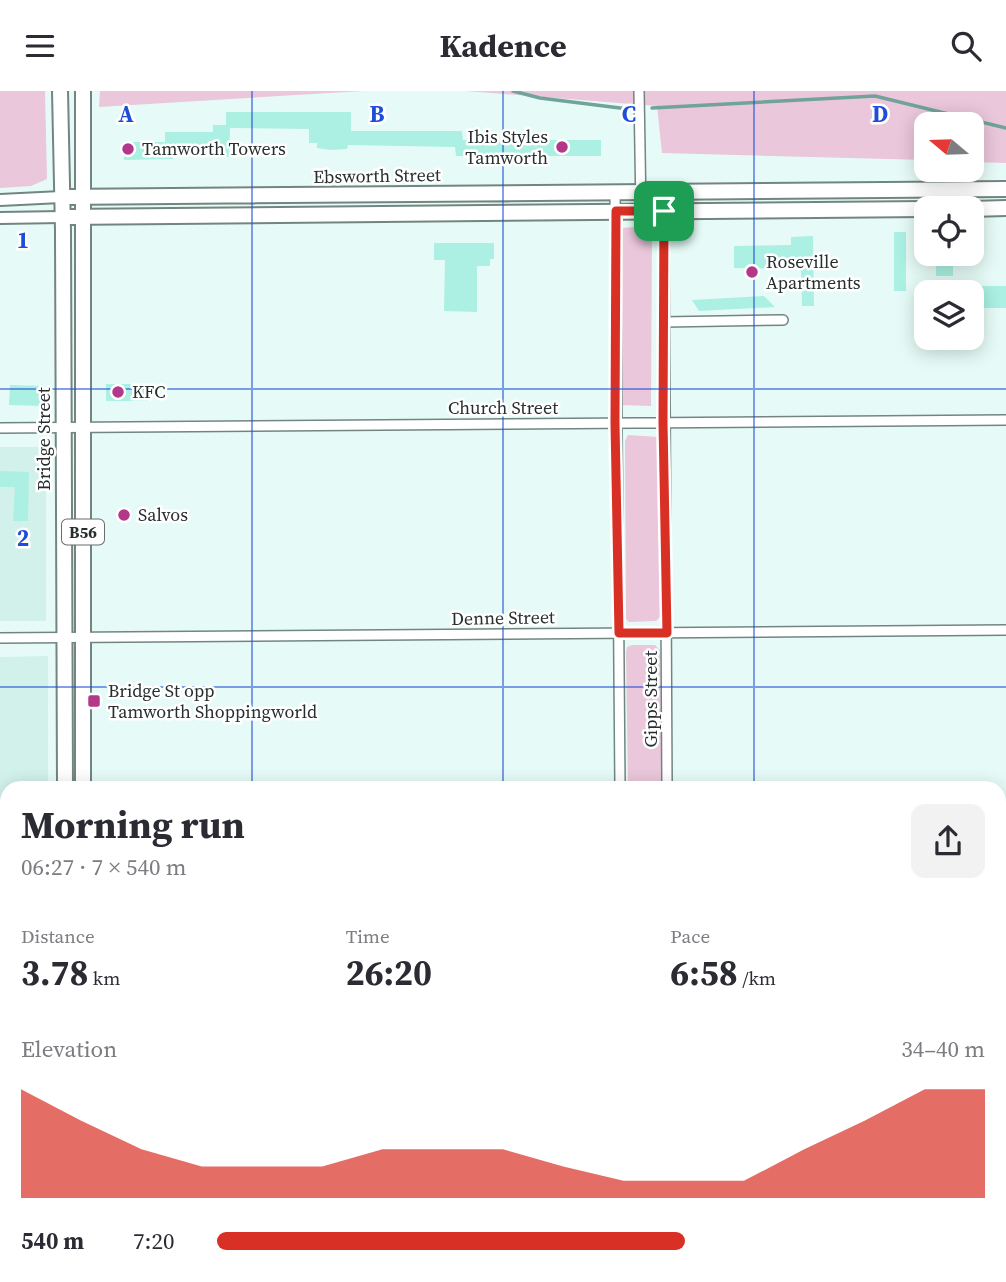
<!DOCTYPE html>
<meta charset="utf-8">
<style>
body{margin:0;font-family:"Source Serif 4",serif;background:#f2f2f3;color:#2b2b33;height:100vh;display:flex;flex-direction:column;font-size:26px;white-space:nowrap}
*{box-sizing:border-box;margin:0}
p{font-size:23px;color:#7c7c81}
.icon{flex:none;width:38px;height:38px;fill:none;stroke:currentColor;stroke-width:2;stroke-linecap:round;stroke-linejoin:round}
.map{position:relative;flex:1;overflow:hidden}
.details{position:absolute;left:0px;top:690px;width:1006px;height:502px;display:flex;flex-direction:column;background:#fff;border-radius:21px 21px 0 0;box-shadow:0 4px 18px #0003}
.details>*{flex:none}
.needle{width:46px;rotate:289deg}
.controls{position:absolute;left:914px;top:21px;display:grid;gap:14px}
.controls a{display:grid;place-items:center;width:70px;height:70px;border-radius:14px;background:#fff;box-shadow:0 4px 18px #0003;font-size:35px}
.pin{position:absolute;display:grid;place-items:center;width:60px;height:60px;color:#fff;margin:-30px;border-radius:14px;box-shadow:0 4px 10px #0006}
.round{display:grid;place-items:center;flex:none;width:74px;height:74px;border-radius:14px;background:#f2f2f3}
.summary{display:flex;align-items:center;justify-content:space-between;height:119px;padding:0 21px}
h1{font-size:38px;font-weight:700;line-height:52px}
.stats{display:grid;grid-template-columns:repeat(3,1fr);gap:10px;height:119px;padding:7px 21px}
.stats div{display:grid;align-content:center}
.stats b{font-size:35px;font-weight:700}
.stats small{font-size:19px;font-weight:400}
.stats p{font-size:19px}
.chart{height:196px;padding:14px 21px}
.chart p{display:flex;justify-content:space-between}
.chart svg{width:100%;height:126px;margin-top:7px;fill:#d93025;opacity:.7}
ul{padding:0 21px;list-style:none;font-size:23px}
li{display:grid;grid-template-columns:112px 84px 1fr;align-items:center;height:52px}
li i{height:18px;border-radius:9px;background:#d93025}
header{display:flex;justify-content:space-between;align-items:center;height:91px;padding:0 21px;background:#fff;font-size:32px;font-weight:700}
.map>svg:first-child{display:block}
.built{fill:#d2f1ea}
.green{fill:#eac7db}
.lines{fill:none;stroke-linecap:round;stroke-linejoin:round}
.stream{stroke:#70a39a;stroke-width:3.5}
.building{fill:#abf0e3}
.minor-casing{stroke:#728581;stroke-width:12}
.tertiary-casing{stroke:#728581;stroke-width:14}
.primary-casing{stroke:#728581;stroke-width:18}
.minor{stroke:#fff;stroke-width:9}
.tertiary{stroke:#fff;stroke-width:10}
.primary{stroke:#fff;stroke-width:14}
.route-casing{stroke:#fff;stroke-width:14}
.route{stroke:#d93025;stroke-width:9}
.grid{fill:none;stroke:#1d4ed8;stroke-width:2;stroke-opacity:0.55}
.poi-dot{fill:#b3388a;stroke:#fff;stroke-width:2.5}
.labels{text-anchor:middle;stroke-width:5;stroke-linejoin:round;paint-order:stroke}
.shield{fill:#fff;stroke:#686d6d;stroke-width:2}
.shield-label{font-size:16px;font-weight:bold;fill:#272f2e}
.poi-label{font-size:18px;fill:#272f2e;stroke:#fff;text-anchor:start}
.street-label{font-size:18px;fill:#272f2e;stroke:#fff}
.grid-label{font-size:23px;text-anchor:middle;font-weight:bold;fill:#1d4ed8;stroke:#fff;stroke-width:5;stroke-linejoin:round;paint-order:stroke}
</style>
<header><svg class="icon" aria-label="menu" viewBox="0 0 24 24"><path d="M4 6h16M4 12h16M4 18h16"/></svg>Kadence<svg class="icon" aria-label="search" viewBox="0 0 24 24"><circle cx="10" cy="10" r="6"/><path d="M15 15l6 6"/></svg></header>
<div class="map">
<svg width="1006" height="1191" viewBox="0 0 1006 1191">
<rect width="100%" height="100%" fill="#e6fbf7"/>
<path class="built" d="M0 356H46V530H0Z
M48 565V696H7V971H0V566Z
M0 1026H7V1185H49V1191H0Z"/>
<path class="green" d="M0 0H45L47 88 31 95 0 97Z
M100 0H363L99 16Z
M466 0H1006V72L971 71V33H926V69L662 62 657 15Z
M652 135 651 315 619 314 620 137Z
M628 344 658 346 660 526 656 530 629 531 626 528 625 350Z
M632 554H655L660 559 662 696H628L626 561 627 556Z"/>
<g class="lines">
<path class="stream" d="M513 0 540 7 628 18
M652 17 875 5 1006 37"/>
</g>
<path class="building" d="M226 21H351V40H462L463 49H601V65H456L455 56 348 54 347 58 330 59 317 57V52H309V38L230 37 229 66H210L211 57H173V68L124 69V51H165V41H213V34H226Z
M894 141H906V200H894Z
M813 145 814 215H802L801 178 734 177V155L791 154V146Z
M434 152H494V168H490V175H477V221L444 220 445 169H434Z
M936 163H953V185H936Z
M971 195H1006V217H971Z
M764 205 775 216 699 220 692 209Z
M106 293H148V310H106Z
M10 294 44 295 43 315 9 314Z
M0 380 29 381 28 430H13L15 396H0Z"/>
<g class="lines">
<g class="minor-casing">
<path id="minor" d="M639 0 641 120
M615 101 620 696
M657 101 664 120 667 696
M664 231 783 229
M0 337 1006 329
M0 547 1006 539
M999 748H1006
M0 760H7
M999 770H1006
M0 777H7
M999 994H1006
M0 999H7
M624 1191V1185
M672 1191V1185"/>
</g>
<g class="tertiary-casing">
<path id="tertiary" d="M0 109 61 106
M0 127 62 126"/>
</g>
<g class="primary-casing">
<path id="primary" d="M60 0 63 140 65 696
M61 106 1006 98
M971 118 1006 117
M62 126 926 118
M83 696V0
M84 1185V1191
M67 1191V1185"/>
</g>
<use href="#minor" class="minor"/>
<use href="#tertiary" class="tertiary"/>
<use href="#primary" class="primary"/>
</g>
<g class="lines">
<g class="route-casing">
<path id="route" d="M616 120H664L663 332 667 542H619L615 332Z"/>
</g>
<use href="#route" class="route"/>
</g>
<path class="grid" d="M252 0V696M503 0V696M754 0V696M0 298H1006M0 596H1006M0 893H7M999 893H1006M252 1185V1191M503 1185V1191M754 1185V1191"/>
<g class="poi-dot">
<circle cx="562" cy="56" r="7"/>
<circle cx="128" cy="58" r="7"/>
<circle cx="752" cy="181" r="7"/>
<circle cx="118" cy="301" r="7"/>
<circle cx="124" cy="424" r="7"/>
<rect x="87" y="603" width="14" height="14" rx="3.5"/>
</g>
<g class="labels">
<rect class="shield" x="62" y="428.5" width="42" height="25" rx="5"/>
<g class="shield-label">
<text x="83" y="447">B56</text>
</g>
<g class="poi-label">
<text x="548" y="52" text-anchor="end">Ibis Styles<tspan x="548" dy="21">Tamworth</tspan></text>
<text x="142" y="64">Tamworth Towers</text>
<text x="766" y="177">Roseville<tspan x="766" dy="21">Apartments</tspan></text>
<text x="132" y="307">KFC</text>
<text x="138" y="430">Salvos</text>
<text x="108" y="606">Bridge St opp<tspan x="108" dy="21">Tamworth Shoppingworld</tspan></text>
</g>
<g class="street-label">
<text transform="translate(377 85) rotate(-1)" y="6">Ebsworth Street</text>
<text x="503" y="323">Church Street</text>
<text transform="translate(44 348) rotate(-90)" y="6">Bridge Street</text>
<text transform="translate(503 527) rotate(-1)" y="6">Denne Street</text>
<text transform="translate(651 608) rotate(-90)" y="6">Gipps Street</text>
</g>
</g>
<g class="grid-label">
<text x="126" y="31">A</text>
<text x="377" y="31">B</text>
<text x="629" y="31">C</text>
<text x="880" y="31">D</text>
<text x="23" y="157">1</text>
<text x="23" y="455">2</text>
</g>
</svg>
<div class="controls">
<a><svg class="needle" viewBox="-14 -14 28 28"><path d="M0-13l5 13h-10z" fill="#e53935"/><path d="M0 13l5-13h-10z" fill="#7c7c81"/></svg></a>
<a><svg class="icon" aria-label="locate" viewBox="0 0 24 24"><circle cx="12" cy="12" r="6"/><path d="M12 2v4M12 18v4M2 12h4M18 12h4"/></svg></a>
<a><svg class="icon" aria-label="layers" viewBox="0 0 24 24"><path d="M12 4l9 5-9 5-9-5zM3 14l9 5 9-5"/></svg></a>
</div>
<div class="pin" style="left:664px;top:120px;background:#1e9e55"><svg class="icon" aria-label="arrive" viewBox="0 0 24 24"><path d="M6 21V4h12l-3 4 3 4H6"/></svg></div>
<section class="details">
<div class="summary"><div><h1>Morning run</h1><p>06:27 · 7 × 540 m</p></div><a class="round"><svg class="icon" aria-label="share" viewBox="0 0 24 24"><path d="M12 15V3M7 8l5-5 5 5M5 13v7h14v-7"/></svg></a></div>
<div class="stats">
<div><p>Distance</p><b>3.78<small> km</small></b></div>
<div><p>Time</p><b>26:20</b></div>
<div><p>Pace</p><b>6:58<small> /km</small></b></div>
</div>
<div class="chart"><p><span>Elevation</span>34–40 m</p>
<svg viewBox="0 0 160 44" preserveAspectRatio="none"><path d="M0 44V6L10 17L20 27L30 33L40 33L50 33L60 27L70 27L80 27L90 33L100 38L110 38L120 38L130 27L140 17L150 6L160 6V44z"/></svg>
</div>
<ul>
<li><b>540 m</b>7:20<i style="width:61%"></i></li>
</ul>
</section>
</div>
